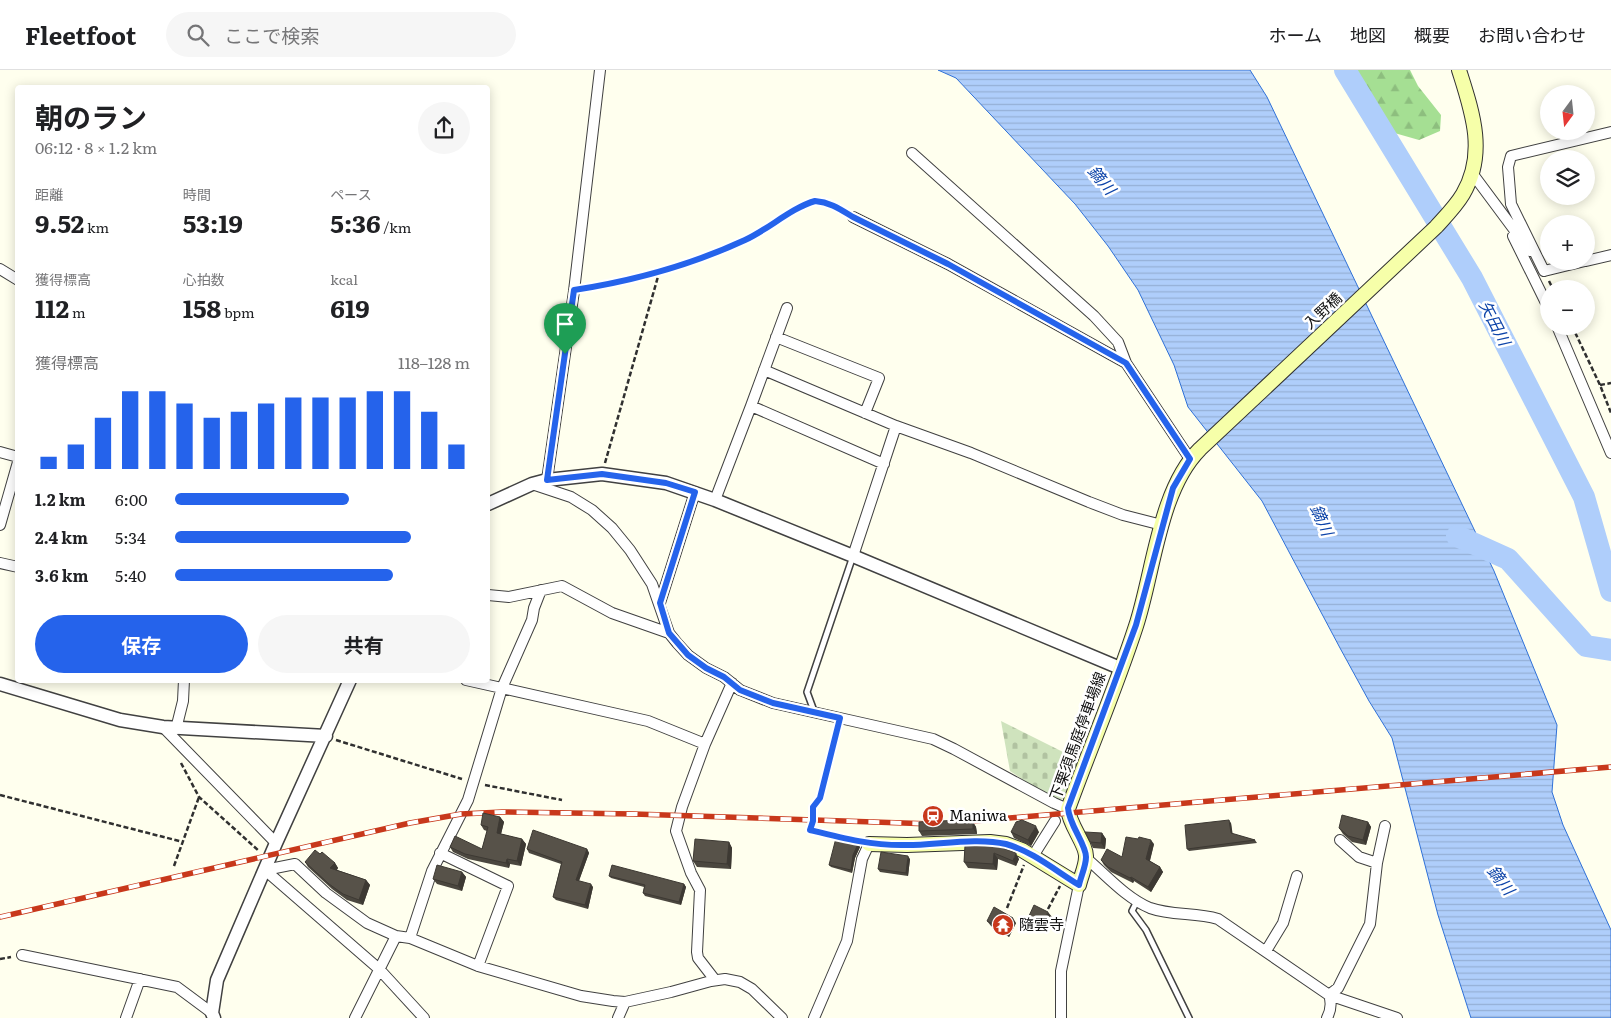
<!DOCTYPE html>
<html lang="ja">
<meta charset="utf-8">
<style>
body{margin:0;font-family:Literata,"Noto Sans JP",serif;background:#f6f6f6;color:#202124;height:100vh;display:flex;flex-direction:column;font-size:19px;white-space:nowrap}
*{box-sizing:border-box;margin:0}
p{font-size:16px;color:#757577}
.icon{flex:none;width:28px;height:28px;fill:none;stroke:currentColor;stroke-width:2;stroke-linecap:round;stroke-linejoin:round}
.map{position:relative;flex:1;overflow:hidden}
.drawer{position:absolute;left:15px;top:15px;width:475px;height:598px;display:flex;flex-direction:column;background:#fff;border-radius:5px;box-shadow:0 2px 12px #0003}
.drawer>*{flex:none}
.needle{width:32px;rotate:195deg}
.tools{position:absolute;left:1540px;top:15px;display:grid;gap:10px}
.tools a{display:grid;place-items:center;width:55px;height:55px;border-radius:50%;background:#fff;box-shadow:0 2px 12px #0003;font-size:25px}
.pin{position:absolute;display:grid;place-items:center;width:42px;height:42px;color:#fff;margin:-51px -21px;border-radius:50% 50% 50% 0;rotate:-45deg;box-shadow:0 0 5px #0007}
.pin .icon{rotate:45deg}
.round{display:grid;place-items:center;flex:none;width:52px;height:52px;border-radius:26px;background:#f6f6f6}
.headline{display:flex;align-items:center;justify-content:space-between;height:85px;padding:0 20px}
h1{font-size:28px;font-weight:700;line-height:38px}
.metrics{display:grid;grid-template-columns:repeat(3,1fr);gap:8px;height:85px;padding:5px 20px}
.metrics div{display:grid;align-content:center}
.metrics b{font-size:25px;font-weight:700}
.metrics small{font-size:14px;font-weight:400}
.metrics p{font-size:14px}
.chart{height:140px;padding:10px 20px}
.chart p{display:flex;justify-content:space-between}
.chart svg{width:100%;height:90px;margin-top:5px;stroke:#2563eb;stroke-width:6}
.button{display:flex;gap:10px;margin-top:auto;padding:10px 20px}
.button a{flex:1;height:58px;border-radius:30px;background:#2563eb;color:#fff;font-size:20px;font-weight:700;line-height:58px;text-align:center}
.button a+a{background:#f6f6f6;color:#202124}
ul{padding:0 20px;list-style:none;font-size:16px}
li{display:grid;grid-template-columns:80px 60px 1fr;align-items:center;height:38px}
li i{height:12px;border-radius:6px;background:#2563eb}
header{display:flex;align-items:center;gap:30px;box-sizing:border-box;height:70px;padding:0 25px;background:#fff;border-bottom:1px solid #e0e0e0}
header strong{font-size:24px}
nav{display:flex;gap:28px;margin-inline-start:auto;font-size:18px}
.search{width:350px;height:45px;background:#f6f6f6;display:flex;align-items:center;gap:12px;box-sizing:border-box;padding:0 18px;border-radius:28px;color:#757577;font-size:19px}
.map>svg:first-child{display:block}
.forest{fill:url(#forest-firs)}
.cemetery{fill:url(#cemetery-stones)}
.water{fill:url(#water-rules);stroke:#3071d7}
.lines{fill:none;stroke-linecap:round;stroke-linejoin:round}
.river{stroke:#afcefb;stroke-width:22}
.service-casing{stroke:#414141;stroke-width:8}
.minor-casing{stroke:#414141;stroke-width:12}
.tertiary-casing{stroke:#414141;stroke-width:15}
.secondary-casing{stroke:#303030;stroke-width:16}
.path{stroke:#303030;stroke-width:2.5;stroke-dasharray:5 2.5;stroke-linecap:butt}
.service{stroke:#fff;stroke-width:5}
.minor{stroke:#fff;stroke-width:10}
.tertiary{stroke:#fff;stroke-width:12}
.secondary{stroke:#f6ffa9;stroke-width:14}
.rail-casing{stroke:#c8381b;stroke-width:5.5}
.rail{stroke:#fff;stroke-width:4;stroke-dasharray:11;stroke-linecap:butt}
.wall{fill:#4b473f}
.shaded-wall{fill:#3d3933}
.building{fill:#575249;stroke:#3d3933}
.route-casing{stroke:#fff;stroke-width:10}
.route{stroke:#2563eb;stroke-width:6}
.labels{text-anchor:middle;stroke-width:5;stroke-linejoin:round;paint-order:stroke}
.street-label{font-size:15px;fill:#0e0e0e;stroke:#fff}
.poi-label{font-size:15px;fill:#0e0e0e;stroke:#fff;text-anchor:start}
.water-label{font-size:16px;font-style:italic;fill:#0d44a9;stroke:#fff}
</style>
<header>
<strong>Fleetfoot</strong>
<div class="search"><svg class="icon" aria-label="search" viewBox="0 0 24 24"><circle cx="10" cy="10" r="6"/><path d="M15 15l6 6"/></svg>ここで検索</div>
<nav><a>ホーム</a><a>地図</a><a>概要</a><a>お問い合わせ</a></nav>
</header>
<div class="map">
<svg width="1611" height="948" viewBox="0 0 1611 948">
<defs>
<pattern id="forest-firs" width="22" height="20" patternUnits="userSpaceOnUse" patternTransform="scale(1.25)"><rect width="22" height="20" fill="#a5df93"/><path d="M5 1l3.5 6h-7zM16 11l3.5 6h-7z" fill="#8dbe7e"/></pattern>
<pattern id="cemetery-stones" width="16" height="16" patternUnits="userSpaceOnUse" patternTransform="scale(1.25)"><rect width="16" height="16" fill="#cfe3bd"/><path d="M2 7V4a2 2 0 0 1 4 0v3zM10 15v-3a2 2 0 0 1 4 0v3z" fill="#b1c2a1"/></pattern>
<pattern id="water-rules" width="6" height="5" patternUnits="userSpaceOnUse" patternTransform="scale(1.25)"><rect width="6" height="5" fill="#afcefb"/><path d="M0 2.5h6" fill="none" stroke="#95b0d6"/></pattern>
</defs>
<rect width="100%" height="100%" fill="#ffe"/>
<path class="forest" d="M1355 0H1410L1418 16 1441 45 1440 61 1419 70 1391 62Z"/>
<path class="cemetery" d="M1001 651 1079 690 1065 727 1062 729 1054 730 1010 701Z"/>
<path class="water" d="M938 0H1250L1267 27 1494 501 1557 655 1552 722 1563 755 1611 860V948H1471L1438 845 1392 668 1369 631 1340 578 1262 431 1188 337 1174 295 1138 220 1108 176 1075 134 956 8Z"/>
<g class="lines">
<path class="river" d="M1345 0 1472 208 1584 427 1611 521
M1457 466 1508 489 1586 576 1611 580"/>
<g class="service-casing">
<path id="service" d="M814 641 807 622 853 486
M1137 831 1132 841 1146 860 1189 948"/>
</g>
<g class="minor-casing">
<path id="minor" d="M912 83 1094 246 1118 272 1126 293
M1472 103 1530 181
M853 147 948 194 1126 293 1190 389
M1513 166 1549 239
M1586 191 1611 185
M0 199 18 210
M1544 201 1511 134 1508 97 1511 86 1611 62
M1544 201 1585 191
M1557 256 1611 383
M776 267 879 308 865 343
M764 300 896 356 971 383 1089 432 1123 445 1162 455
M751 336 884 394
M0 382 18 387
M547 410 574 221 600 0
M532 414 571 427 592 440 612 458 630 480 652 514 669 563 677 573 688 585 706 598 724 607 740 620 773 633 933 669 954 679 1054 733 1068 739
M715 430 751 336 787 238
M0 455 18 392
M853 486 896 356
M0 493 18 497
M488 525 509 527 562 516 612 543 669 563
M660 533 695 422
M466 610 648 651 705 674
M163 657 276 773
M176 659 183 631 184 610
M1340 770 1359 787 1377 793
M440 783 508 816 478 896
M1033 786 1055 751
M1086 788C1106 805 1126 828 1150 838 1172 846 1196 842 1218 849L1329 925C1332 933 1331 940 1327 948
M265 800 295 794 326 823 367 853 396 866 410 868 478 896 581 926 613 931 625 932 671 922 711 911 725 909 740 912 752 919 782 948
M265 800 379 899 424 948
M410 868 432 801 468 730 502 618 532 550 534 538 541 520
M1266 881 1283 853 1297 806
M22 885 177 917 212 943
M715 910 698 888 697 882 700 820 691 803 676 761 682 737 705 674 732 613
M1329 925 1338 918 1370 854 1377 793 1385 756
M1329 925 1397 948
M126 948 140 909
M355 948 396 866
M618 948 625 932
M814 948 847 871 862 789 869 774
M1061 948V901L1079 815"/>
</g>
<g class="tertiary-casing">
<path id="tertiary" d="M488 434 532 414 547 410 602 404 666 413 715 430 853 486 1120 598
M0 614 120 650 163 657 326 666
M214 948 212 943 217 910 276 773 350 610"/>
</g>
<g class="secondary-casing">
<path id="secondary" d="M869 774 907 775 990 772 1006 774 1022 780 1079 815C1081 806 1086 796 1086 787 1087 775 1069 755 1068 739 1090 678 1116 618 1136 556 1154 501 1159 420 1200 379L1436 157C1445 147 1456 136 1463 124 1487 83 1472 41 1459 0"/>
</g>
<path class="path" d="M1549 211 1553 219
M586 219 616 214 659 203 697 189 746 170 777 152 796 139 815 131 826 132 844 141
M1572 256 1600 315 1611 343
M1600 315 1611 313
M605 393 659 203
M837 659 820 728 813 737V751L810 760 857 771
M336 670 462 709
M181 693 199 727 259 781
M485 715 562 730
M0 725 183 772
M174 796 199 727
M1007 838 1024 795
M1048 839 1060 816
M0 889 11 887"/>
<use href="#service" class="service"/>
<use href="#minor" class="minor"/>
<use href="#tertiary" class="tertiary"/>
<use href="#secondary" class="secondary"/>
<g class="rail-casing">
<path id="rail" d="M951 753 1611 697
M0 847 410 753 461 744 502 742 634 744 933 754"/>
</g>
<use href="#rail" class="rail"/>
</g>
<path class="wall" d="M500 747 504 752 501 764 522 769 526 774 521 796 510 794 509 798 468 789 453 782 450 777 482 779 487 761 484 760 481 755Z
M973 752 976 757 977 764 922 766 919 761Z
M1368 752 1371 757 1366 775 1352 772 1343 764 1339 758Z
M1231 753 1232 764 1255 770 1257 773 1189 781 1187 779Z
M1011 762H1039L1031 776 1014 768Z
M1102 763 1106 769 1105 779 1093 778 1090 772Z
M729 772 732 778 731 799 697 797 693 791Z
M858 774 860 777 855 788 852 803 831 797 829 795Z
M1154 774 1150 791 1160 797 1163 802 1151 822 1134 811 1133 813 1111 802 1104 795 1101 790 1122 787Z
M965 776 1019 789 1016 796 998 789 997 800 968 798 964 792Z
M527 779H587L589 783 579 811 593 817 588 839 556 830 553 827 561 794 529 783Z
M320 784 335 793 338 798 337 800 366 810 370 815 363 835 347 830 332 819 308 797 305 792Z
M910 789 908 806 880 802 878 799Z
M462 802 466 807 462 821 437 814 433 809Z
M609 806 684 814 686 817 681 835 645 826 643 823 644 817 611 808Z
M1029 846 1052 847 1047 858 1033 852Z
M987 851 1016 853 1009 867 991 856Z"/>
<path class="shaded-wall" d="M500 747 504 752 500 768 497 763Z
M1229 750 1231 753 1233 766 1231 763Z
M973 752 976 757 977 764 973 759Z
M1368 752 1371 757 1366 775 1363 770Z
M1036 756 1039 762 1031 776 1028 770Z
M1102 763 1106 769 1105 779 1101 773Z
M522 769 526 774 521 796 517 791Z
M1151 770 1154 774 1149 793 1146 789Z
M729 772 732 778 731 799 727 794Z
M858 774 860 777 855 788 852 803 851 800 853 785Z
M587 779 589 783 578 813 576 810Z
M994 783 998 789 997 800 993 794Z
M1016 783 1019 789 1016 796 1013 791Z
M908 786 910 789 908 806 906 803Z
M507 789 510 794 509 798 506 793Z
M335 793 338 798 334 803 330 798Z
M1160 797 1163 802 1151 822 1148 817Z
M462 802 466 807 462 821 458 816Z
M1131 807 1134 811 1133 813 1130 808Z
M366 810 370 815 363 835 359 830Z
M591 814 593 817 588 839 585 835Z
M684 814 686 817 681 835 679 832Z
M1048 842 1052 847 1047 858 1043 852Z
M1013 848 1016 853 1009 867 1005 861Z"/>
<path class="building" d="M483 743 500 747 497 763 522 769 517 791 507 789 506 793 465 784 450 777 455 766 482 779 488 757 481 755Z
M1342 745 1368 752 1363 770 1348 766 1339 758Z
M962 750V753L973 752V759L919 761V752Z
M1022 750 1036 756 1028 770 1011 762 1016 752Z
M1229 750 1231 763 1255 770 1187 779 1185 755Z
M533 760 587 779 576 810 591 814 585 835 553 827 562 792 527 779Z
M1085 762 1102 763 1101 773 1090 772Z
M1126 767 1138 769 1139 767 1151 770 1146 789 1160 797 1148 817 1131 807 1130 808 1108 797 1101 790 1107 779 1122 787Z
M836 768 858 774 853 785 851 800 829 795Z
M695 769 729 772 727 794 693 791Z
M986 775 1000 777 1016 783 1013 791 994 783 993 794 964 792 965 776Z
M315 780 320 784 322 782 335 793 330 798 366 810 359 830 343 824 329 814 305 792Z
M881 782 908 786 906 803 878 799Z
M437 795 462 802 458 816 433 809Z
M612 795 684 814 679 832 643 823 645 815 609 806Z
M1034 835 1048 842 1043 852 1029 846Z
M994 837 1013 848 1005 861 987 851Z"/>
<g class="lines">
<g class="route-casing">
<path id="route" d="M815 131C830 132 840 139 853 147L948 194 1126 293 1190 389 1173 418 1136 555 1068 738C1069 755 1086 774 1086 787 1086 796 1081 806 1079 815 1056 801 1032 781 1006 774 977 767 937 775 907 775 873 776 842 768 810 760L813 751V737L820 728 840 648 773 633 740 620 724 607 706 598 688 585 669 563 660 533 695 422 666 413 602 404 547 410 574 220C633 211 691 195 745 170 769 159 791 138 815 131Z"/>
</g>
<use href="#route" class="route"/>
</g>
<defs>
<g id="station-disc" transform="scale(1.125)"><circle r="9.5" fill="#c8381b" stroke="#fff"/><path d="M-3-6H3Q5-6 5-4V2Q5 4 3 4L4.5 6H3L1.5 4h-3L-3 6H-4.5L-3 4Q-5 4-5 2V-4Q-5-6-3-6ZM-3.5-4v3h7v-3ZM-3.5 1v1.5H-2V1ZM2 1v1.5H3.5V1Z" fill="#fff"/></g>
<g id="temple-disc" transform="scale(1.125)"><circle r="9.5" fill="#c8381b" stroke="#fff"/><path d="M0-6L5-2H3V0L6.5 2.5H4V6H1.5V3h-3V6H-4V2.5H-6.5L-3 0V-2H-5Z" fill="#fff"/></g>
</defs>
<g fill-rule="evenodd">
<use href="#station-disc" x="933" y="746"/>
<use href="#temple-disc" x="1003" y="855"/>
</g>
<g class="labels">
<g class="street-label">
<text transform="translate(1323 241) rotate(-43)" y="5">入野橋</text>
<text transform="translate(1078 666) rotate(-70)" y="5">下栗須馬庭停車場線</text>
</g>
<g class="poi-label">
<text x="949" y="751">Maniwa</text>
<text x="1019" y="860">隨雲寺</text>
</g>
<g class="water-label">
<text transform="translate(1102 110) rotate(50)" y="6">鏑川</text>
<text transform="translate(1495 253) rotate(63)" y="6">矢田川</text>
<text transform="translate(1322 450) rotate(66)" y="6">鏑川</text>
<text transform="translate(1501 810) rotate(52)" y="6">鏑川</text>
</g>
</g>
</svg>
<div class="tools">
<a><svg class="needle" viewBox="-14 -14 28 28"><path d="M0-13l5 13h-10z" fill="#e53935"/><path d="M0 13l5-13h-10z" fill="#757577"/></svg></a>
<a><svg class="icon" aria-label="layers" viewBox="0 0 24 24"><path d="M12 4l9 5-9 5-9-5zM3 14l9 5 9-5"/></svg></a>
<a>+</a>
<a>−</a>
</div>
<div class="pin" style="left:565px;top:284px;background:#1e9e55"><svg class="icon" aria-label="arrive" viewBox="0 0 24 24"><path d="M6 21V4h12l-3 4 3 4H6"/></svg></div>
<section class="drawer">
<div class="headline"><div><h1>朝のラン</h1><p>06:12 · 8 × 1.2 km</p></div><a class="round"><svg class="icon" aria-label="share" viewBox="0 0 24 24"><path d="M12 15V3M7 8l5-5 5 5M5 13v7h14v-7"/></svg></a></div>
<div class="metrics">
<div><p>距離</p><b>9.52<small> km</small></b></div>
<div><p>時間</p><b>53:19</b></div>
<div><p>ペース</p><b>5:36<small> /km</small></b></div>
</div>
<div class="metrics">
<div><p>獲得標高</p><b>112<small> m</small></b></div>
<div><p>心拍数</p><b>158<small> bpm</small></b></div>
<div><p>kcal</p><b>619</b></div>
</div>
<div class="chart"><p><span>獲得標高</span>118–128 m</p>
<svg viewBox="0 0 160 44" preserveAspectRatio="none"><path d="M5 44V38M15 44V32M25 44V19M35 44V6M45 44V6M55 44V12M65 44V19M75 44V16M85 44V12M95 44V9M105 44V9M115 44V9M125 44V6M135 44V6M145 44V16M155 44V32"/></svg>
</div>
<ul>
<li><b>1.2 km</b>6:00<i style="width:59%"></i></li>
<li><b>2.4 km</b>5:34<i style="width:80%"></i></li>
<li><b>3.6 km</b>5:40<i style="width:74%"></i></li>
</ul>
<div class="button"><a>保存</a><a>共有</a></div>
</section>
</div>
